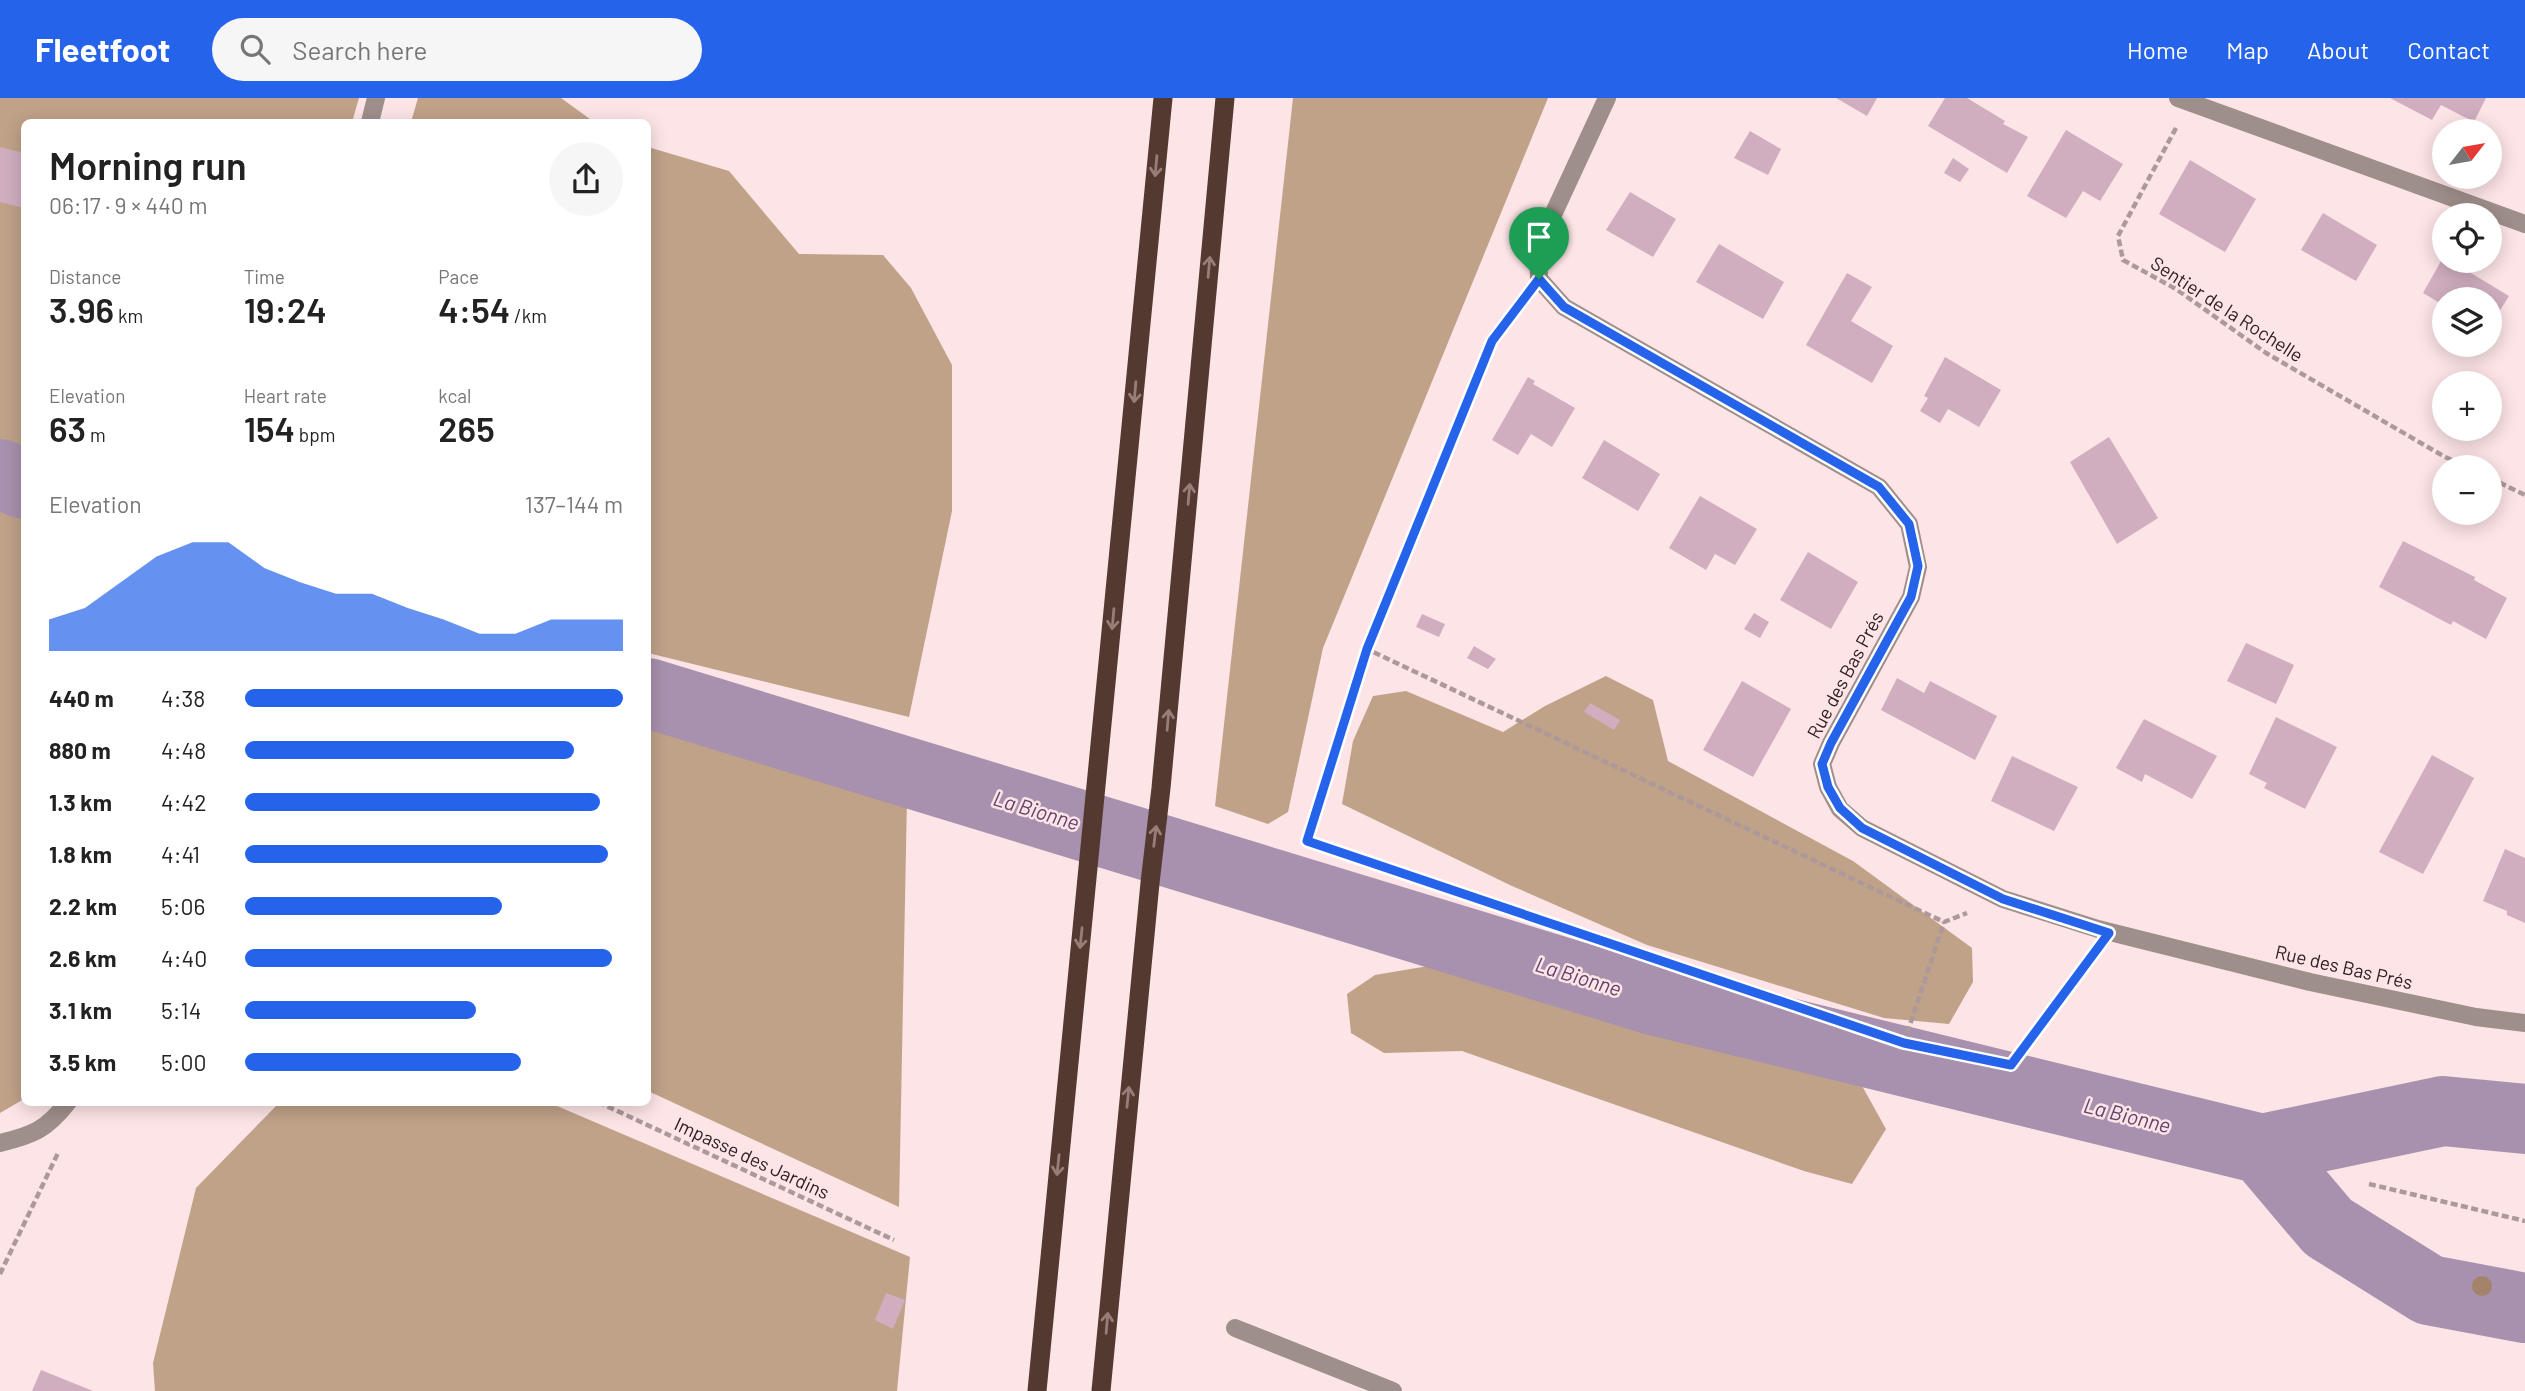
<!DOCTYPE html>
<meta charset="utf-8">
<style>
body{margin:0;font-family:Barlow,sans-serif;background:#f6f6f6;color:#222;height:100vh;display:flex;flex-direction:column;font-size:26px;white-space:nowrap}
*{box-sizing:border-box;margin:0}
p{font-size:23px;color:#767676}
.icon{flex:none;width:38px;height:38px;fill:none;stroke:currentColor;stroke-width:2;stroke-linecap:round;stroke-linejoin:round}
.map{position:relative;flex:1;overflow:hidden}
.sheet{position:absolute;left:21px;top:21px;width:630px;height:987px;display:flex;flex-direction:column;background:#fff;border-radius:10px;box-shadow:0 4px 18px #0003}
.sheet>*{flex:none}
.needle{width:46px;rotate:59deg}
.buttons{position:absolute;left:2432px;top:21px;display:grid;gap:14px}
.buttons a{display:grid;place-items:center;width:70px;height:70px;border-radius:50%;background:#fff;box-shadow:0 4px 18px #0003;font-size:35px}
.pin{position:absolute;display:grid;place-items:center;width:60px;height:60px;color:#fff;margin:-72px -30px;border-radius:50% 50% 50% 0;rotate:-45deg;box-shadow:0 0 7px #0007}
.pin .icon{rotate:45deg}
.round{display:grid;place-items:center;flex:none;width:74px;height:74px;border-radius:37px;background:#f6f6f6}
.overview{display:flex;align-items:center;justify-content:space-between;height:119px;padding:0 28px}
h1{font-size:38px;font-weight:600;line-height:52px}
.figures{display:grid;grid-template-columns:repeat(3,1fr);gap:10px;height:119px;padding:7px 28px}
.figures div{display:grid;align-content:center}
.figures b{font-size:35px;font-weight:600}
.figures small{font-size:19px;font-weight:400}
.figures p{font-size:19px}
.chart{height:196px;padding:14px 28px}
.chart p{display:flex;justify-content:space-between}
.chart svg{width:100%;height:126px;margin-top:7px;fill:#2563eb;opacity:.7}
ul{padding:0 28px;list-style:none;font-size:23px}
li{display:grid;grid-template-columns:112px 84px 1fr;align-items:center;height:52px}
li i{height:18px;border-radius:9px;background:#2563eb}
header{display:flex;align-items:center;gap:42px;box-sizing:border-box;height:98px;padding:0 35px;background:#2563eb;color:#fff}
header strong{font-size:33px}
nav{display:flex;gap:38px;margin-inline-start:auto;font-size:24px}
.search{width:490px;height:63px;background:#f6f6f6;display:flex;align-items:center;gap:18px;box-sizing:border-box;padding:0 24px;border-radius:38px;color:#767676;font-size:26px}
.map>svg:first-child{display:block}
.forest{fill:#bfa288}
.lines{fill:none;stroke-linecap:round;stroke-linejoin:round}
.river{stroke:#a891ae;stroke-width:70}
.building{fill:#d0aec0}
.path{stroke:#ad989a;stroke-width:4.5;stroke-dasharray:7 3.5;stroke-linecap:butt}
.minor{stroke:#9f8f8a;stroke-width:18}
.trunk{stroke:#543930;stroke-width:19}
.tree{fill:#a38369}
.oneway{stroke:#987d79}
.route-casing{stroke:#fff;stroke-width:14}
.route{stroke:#2563eb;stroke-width:9}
.labels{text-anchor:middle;stroke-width:5;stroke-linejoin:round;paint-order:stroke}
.street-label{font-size:19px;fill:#2f2022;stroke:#fde4e6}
.water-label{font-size:21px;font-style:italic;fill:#63416c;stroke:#fde4e6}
</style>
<header>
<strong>Fleetfoot</strong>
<div class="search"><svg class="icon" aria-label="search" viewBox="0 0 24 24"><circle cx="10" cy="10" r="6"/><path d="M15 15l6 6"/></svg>Search here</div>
<nav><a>Home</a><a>Map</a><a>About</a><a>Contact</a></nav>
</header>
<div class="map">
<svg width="2525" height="1293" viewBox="0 0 2525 1293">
<rect width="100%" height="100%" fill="#fde4e6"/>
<path class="forest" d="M0 0H359L352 24H24V359L0 349Z
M418 0H561L594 24H411Z
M1293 0H1548L1323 550 1288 714 1268 726 1215 708Z
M648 49 729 73 799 156 883 157 911 190 952 267V413L909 619 648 555Z
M0 371 24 383V1001L0 1015Z
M1606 578 1653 602 1668 663 1853 763 1972 850 1973 884 1949 926 1884 920 1647 847 1512 788 1342 706 1353 643 1373 598 1406 593 1503 634 1545 608Z
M648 629 907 700 899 1109 648 993Z
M1440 866 1861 986 1886 1031 1852 1086 1804 1073 1462 953 1384 955 1351 935 1347 896 1375 877Z
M279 1005H550L910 1159 897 1293H155L153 1265 196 1090Z"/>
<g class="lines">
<path class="river" d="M0 376 24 386
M648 595 1653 902 2262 1051 2443 1013 2525 1021
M2262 1051 2328 1129 2429 1192 2525 1210"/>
</g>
<path class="building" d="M1836 0H1877L1867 18Z
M1945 0H1967L2005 23 2003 26 2028 39 2007 75 1928 28Z
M2390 0H2486L2474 24 2441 7 2432 22Z
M2066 32 2123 66 2100 103 2083 93 2066 120 2027 98Z
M1750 33 1781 51 1768 77 1734 60Z
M0 49 24 55V110L0 104Z
M1953 60 1969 71 1960 84 1944 75Z
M2190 62 2256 101 2225 154 2159 116Z
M1630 94 1676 121 1653 159 1606 132Z
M2323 115 2377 147 2356 183 2301 152Z
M1719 146 1784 184 1763 221 1696 184Z
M2445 156V163H2451L2509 198 2490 228V201H2445V208L2423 195Z
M1847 175 1872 189 1851 223 1893 248 1872 285 1806 247Z
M1945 259 2001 292 1979 329 1948 311 1940 325 1920 313 1928 300 1924 298Z
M1528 279 1535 283 1533 286 1575 310 1552 349 1531 336 1518 357 1492 342Z
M2109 339 2158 420 2117 446 2070 364Z
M1604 342 1660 376 1638 413 1582 380Z
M1700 398 1757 431 1735 467 1715 456 1706 472 1669 450Z
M2403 443 2475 479 2474 482 2507 500 2486 541 2453 523 2451 527 2379 489Z
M1808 454 1858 484 1831 531 1780 502Z
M1754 515 1769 524 1760 540 1744 531Z
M1422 516 1445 526 1439 539 1416 529Z
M2246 545 2294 567 2276 606 2227 583Z
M1474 548 1496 561 1488 571 1467 560Z
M1897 580 1924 595 1930 583 1997 618 1975 662 1881 612Z
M1742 583 1791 611 1753 679 1703 652Z
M1590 605 1620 622 1614 632 1584 614Z
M2276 619 2337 649 2305 711 2264 690 2267 685 2249 676Z
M2144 621 2217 658 2192 701 2145 676 2142 684 2116 670Z
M2432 657 2474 680 2423 776 2379 754Z
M2012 658 2078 689 2054 733 1991 703Z
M2505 751 2525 760V825L2507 817V813L2483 803Z
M886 1195 905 1202 893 1231 875 1222Z
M41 1272 93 1293H32Z"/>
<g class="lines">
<path class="path" d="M2176 30 2118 138 2123 162 2176 191 2266 255 2445 359 2469 369
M1521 204 1492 243 1367 551 1944 824 1967 815
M2490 380 2525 397
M1367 551 1307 743 1904 945 2011 967 2092 858
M1904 945 1944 824
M598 1004 894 1142
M2369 1086 2525 1123
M0 1176 58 1055"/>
<path class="minor" d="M1607 0 1538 149 1539 181 1564 209 1879 389 1909 426 1918 469 1911 499 1831 645 1822 666 1828 689 1840 711 1862 730 2003 801 2098 831 2310 884 2476 919 2525 925
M2178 0 2525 126
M370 24 376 0
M0 1045C33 1037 46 1032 68 1004
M1235 1230 1393 1293"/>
<path class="trunk" d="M1037 1293 1163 0
M1101 1293 1150 785 1161 690 1225 0"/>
</g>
<circle class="tree" cx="2482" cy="1188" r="10"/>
<defs><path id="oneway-shaft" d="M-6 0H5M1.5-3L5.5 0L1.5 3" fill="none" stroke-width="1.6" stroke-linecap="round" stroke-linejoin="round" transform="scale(1.75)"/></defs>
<g class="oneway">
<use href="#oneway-shaft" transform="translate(1156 68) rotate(95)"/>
<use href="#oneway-shaft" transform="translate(1209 169) rotate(-85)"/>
<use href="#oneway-shaft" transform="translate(1135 294) rotate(95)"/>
<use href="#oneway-shaft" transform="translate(1189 396) rotate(-85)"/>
<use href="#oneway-shaft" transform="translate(1113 521) rotate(95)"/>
<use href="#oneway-shaft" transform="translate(1168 622) rotate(-85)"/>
<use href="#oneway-shaft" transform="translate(1155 738) rotate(-83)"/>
<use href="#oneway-shaft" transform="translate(1081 840) rotate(96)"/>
<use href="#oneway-shaft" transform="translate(1128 999) rotate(-84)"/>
<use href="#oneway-shaft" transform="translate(1058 1067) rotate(96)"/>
<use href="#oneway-shaft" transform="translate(1107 1225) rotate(-85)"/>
</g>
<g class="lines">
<g class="route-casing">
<path id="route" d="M1539 181 1564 209 1879 389 1909 426 1918 468 1911 499 1831 645 1822 666 1828 689 1840 710 1862 730 2003 801 2109 835 2011 967 1904 945 1307 743 1367 551 1492 243Z"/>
</g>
<use href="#route" class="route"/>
</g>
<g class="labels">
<g class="street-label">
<text transform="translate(2227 211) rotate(33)" y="7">Sentier de la Rochelle</text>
<text transform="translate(1845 577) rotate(-62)" y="7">Rue des Bas Prés</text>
<text transform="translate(2344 869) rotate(13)" y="7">Rue des Bas Prés</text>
<text transform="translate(752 1060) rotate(25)" y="7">Impasse des Jardins</text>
</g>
<g class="water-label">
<text transform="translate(1036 713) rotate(17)" y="7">La Bionne</text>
<text transform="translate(1578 879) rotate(17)" y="7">La Bionne</text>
<text transform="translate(2127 1018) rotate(14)" y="7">La Bionne</text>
</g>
</g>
</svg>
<div class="buttons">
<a><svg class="needle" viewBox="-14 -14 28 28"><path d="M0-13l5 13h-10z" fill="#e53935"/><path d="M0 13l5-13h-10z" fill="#767676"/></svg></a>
<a><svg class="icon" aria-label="locate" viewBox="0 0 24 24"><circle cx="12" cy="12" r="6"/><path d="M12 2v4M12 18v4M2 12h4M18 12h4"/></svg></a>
<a><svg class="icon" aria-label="layers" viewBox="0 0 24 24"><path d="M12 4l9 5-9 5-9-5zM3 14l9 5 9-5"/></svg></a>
<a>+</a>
<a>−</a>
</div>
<div class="pin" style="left:1539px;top:181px;background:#1e9e55"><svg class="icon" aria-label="arrive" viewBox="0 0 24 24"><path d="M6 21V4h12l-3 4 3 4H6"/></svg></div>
<section class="sheet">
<div class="overview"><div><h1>Morning run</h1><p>06:17 · 9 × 440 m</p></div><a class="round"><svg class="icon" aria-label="share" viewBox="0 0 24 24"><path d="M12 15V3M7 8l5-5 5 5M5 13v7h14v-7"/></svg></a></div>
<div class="figures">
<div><p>Distance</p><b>3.96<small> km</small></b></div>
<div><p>Time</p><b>19:24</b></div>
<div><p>Pace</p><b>4:54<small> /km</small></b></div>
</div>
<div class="figures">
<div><p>Elevation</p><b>63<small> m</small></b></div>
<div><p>Heart rate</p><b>154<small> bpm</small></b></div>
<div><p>kcal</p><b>265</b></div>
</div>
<div class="chart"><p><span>Elevation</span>137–144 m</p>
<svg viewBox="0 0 160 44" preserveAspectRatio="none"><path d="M0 44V33L10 29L20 20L30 11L40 6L50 6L60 15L70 20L80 24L90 24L100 29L110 33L120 38L130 38L140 33L150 33L160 33V44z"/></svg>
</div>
<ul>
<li><b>440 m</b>4:38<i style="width:100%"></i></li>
<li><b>880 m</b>4:48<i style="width:87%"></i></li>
<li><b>1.3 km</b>4:42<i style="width:94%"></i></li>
<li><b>1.8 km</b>4:41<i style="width:96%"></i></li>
<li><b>2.2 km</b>5:06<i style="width:68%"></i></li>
<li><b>2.6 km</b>4:40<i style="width:97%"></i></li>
<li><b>3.1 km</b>5:14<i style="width:61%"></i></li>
<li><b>3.5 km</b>5:00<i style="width:73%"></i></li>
</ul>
</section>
</div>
